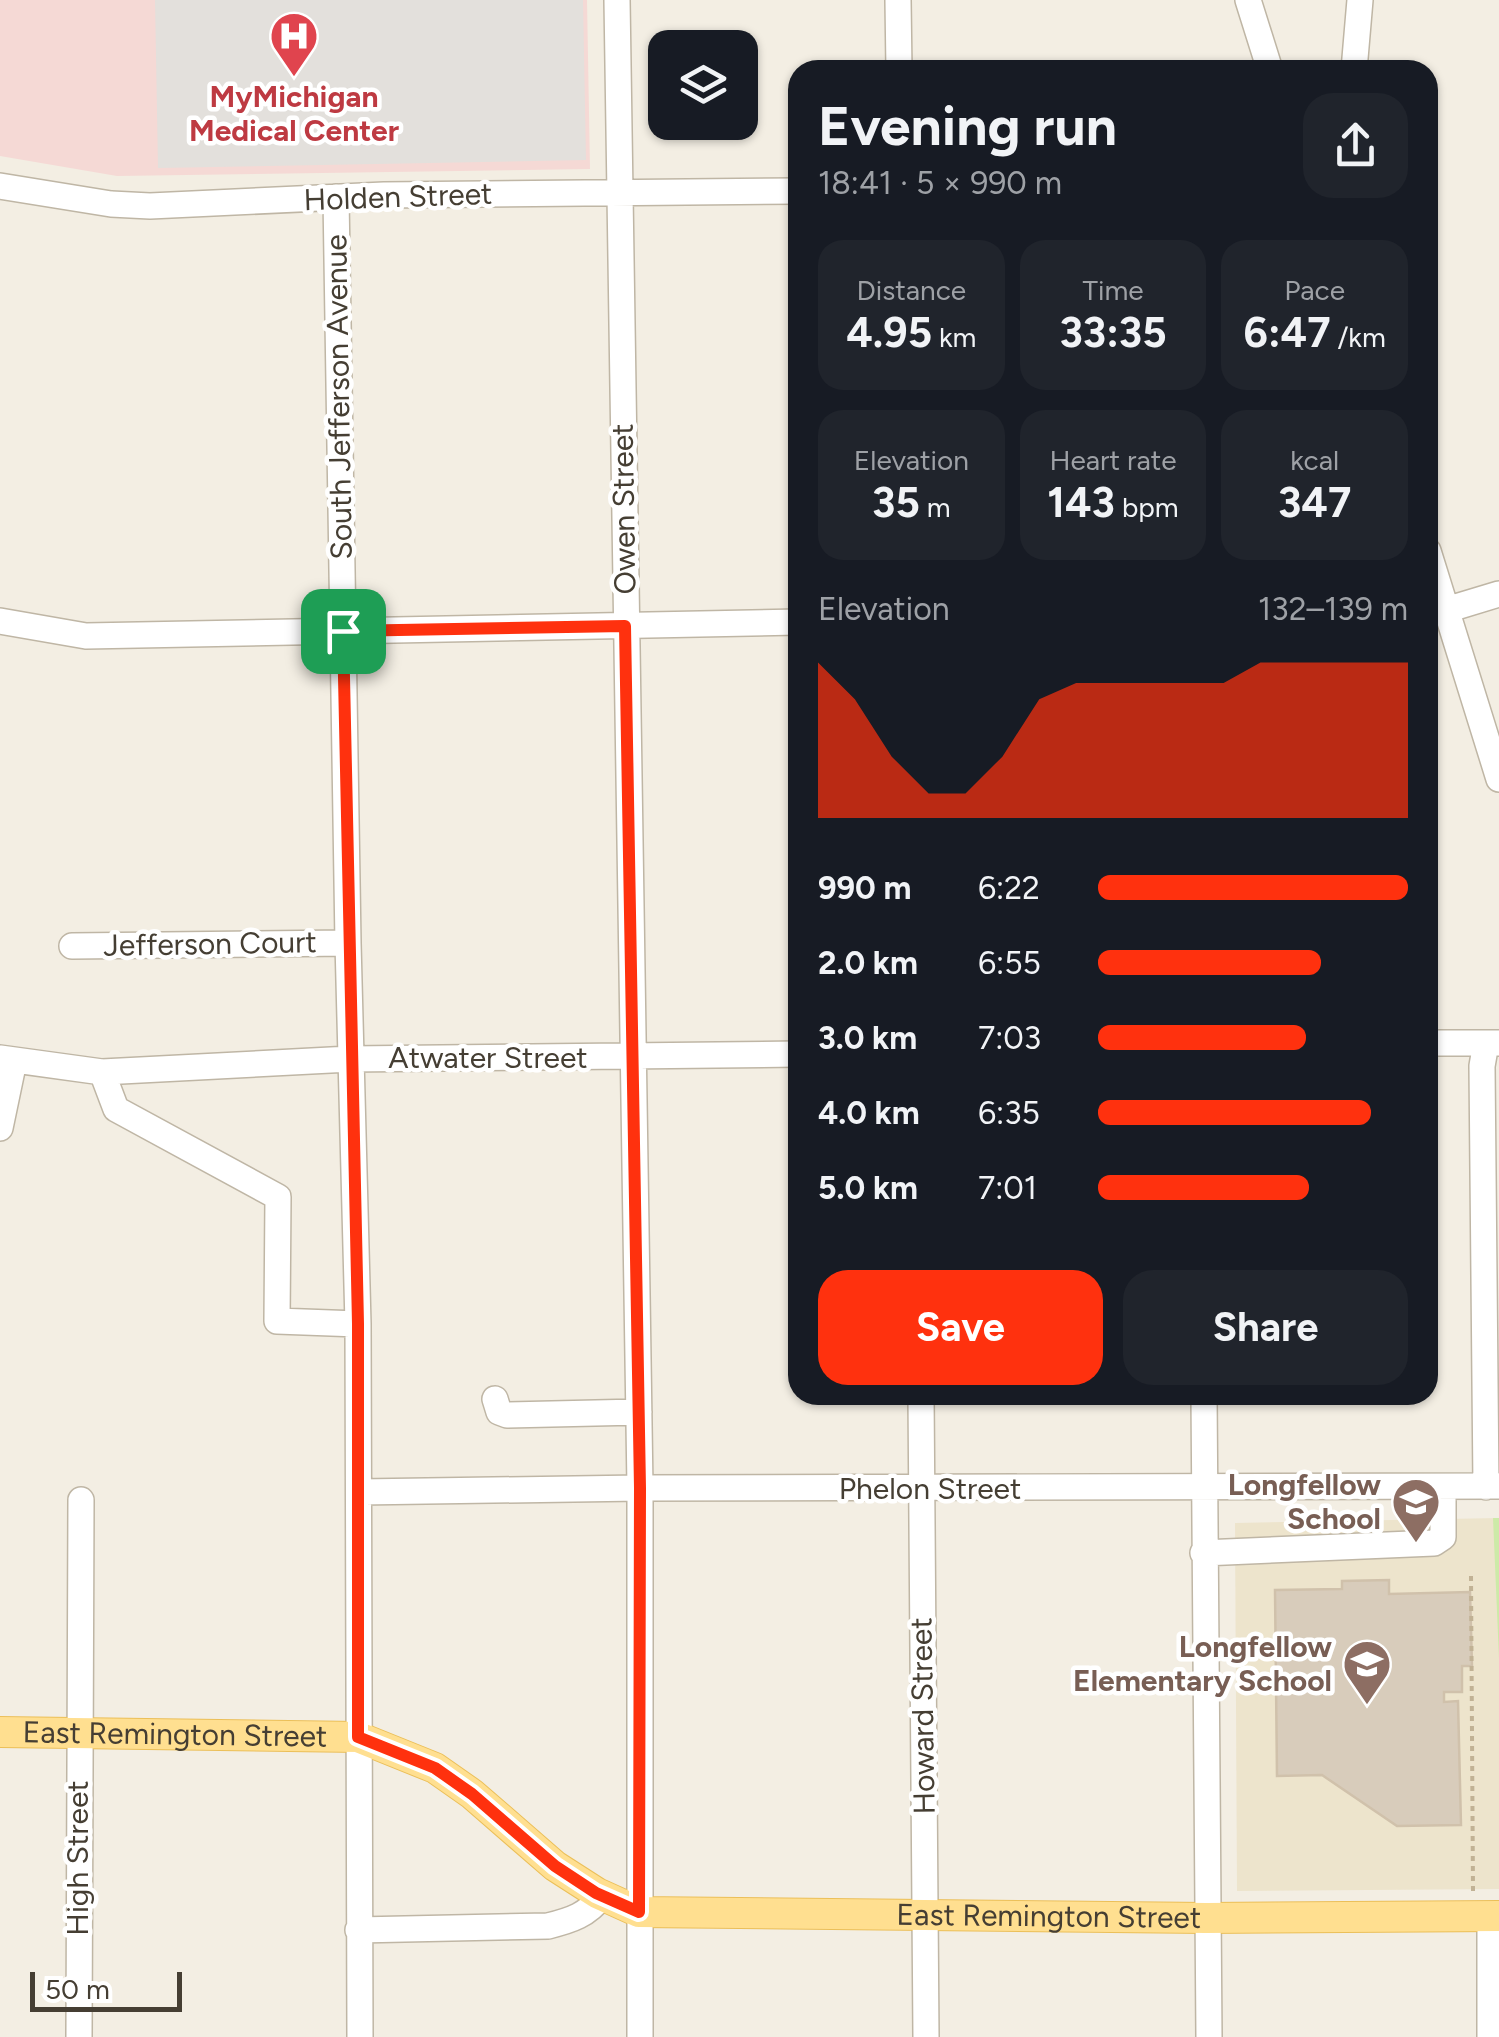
<!DOCTYPE html>
<meta charset="utf-8">
<style>
body{margin:0;font-family:Figtree,sans-serif;background:#20242c;color:#f1f3f6;height:100vh;display:flex;flex-direction:column;font-size:38px;white-space:nowrap}
*{box-sizing:border-box;margin:0}
p{font-size:32px;color:#9ea1a6}
.icon{flex:none;width:55px;height:55px;fill:none;stroke:currentColor;stroke-width:2;stroke-linecap:round;stroke-linejoin:round}
.map{position:relative;flex:1;overflow:hidden}
.panel{position:absolute;left:788px;top:60px;width:650px;height:1345px;display:flex;flex-direction:column;background:#171b24;border-radius:30px;box-shadow:0 2px 8px #0004}
.panel>*{flex:none}
.buttons{position:absolute;left:648px;top:30px;display:grid;gap:20px}
.buttons a{display:grid;place-items:center;width:110px;height:110px;border-radius:20px;background:#171b24;box-shadow:0 2px 8px #0004;font-size:50px}
.scale{position:absolute;left:30px;bottom:25px;width:152px;box-sizing:border-box;padding-left:10px;border:5px solid #453e33;border-top:0;font-size:28px;line-height:35px;white-space:nowrap;color:#453e33;-webkit-text-stroke:8px #fff;paint-order:stroke}
.pin{position:absolute;display:grid;place-items:center;width:85px;height:85px;color:#fff;margin:-42px;border-radius:20px;box-shadow:0 5px 15px #0006}
.round{display:grid;place-items:center;flex:none;width:105px;height:105px;border-radius:30px;background:#20242c}
.head{display:flex;align-items:center;justify-content:space-between;height:170px;padding:0 30px}
h1{font-size:55px;font-weight:700;line-height:75px}
.figures{display:grid;grid-template-columns:repeat(3,1fr);gap:15px;height:170px;padding:10px 30px}
.figures div{display:grid;align-content:center;border-radius:25px;background:#20242c;text-align:center}
.figures b{font-size:42px;font-weight:700}
.figures small{font-size:28px;font-weight:400}
.figures p{font-size:28px}
.chart{height:280px;padding:20px 30px}
.chart p{display:flex;justify-content:space-between}
.chart svg{width:100%;height:180px;margin-top:10px;fill:#ff310e;opacity:.7}
.primary-button{display:flex;gap:20px;margin-top:auto;padding:20px 30px}
.primary-button a{flex:1;height:115px;border-radius:30px;background:#ff310e;color:#fff;font-size:40px;font-weight:700;line-height:115px;text-align:center}
.primary-button a+a{background:#20242c;color:#f1f3f6}
ul{padding:0 30px;list-style:none;font-size:32px}
li{display:grid;grid-template-columns:160px 120px 1fr;align-items:center;height:75px}
li i{height:25px;border-radius:12px;background:#ff310e}
.map>svg:first-child{display:block}
.education{fill:#ede4cc}
.medical{fill:#f5d9d5}
.green{fill:#cdeaa8}
.parking{fill:#e3e0dc}
.building{fill:#d8ccbb;stroke:#d0c1ab;stroke-width:2.5}
.lines{fill:none;stroke-linecap:round;stroke-linejoin:round}
.minor-casing{stroke:#bfb6a5;stroke-width:28}
.major-casing{stroke:#ebbf59;stroke-width:32}
.path{stroke:#c1b295;stroke-width:4;stroke-dasharray:5 5;stroke-linecap:butt}
.minor{stroke:#fff;stroke-width:25}
.major{stroke:#ffdf90;stroke-width:30}
.route-casing{stroke:#fff;stroke-width:20}
.route{stroke:#ff310e;stroke-width:12}
.labels{text-anchor:middle;stroke-width:9;stroke-linejoin:round;paint-order:stroke}
.health-label{font-size:30px;font-weight:bold;fill:#be3a42;stroke:#fff}
.street-label{font-size:30px;fill:#453e33;stroke:#fff}
.education-label{font-size:30px;font-weight:bold;fill:#785e54;stroke:#fff;text-anchor:end}
</style>
<div class="map">
<svg width="1499" height="2037" viewBox="0 0 1499 2037">
<rect width="100%" height="100%" fill="#f3eee3"/>
<path class="education" d="M1499 1518V1889L1237 1891 1235 1523Z"/>
<path class="medical" d="M0 0H587L590 169 117 176 0 156Z"/>
<path class="green" d="M1493 1518H1499V1658Z"/>
<path class="parking" d="M155 0H583L586 160 158 168Z"/>
<path class="building" d="M1389 1580V1594L1470 1592 1472 1666H1462V1692H1444V1702L1458 1701 1461 1825 1397 1826 1322 1775 1277 1776 1275 1590 1342 1589V1581Z"/>
<g class="lines">
<g class="minor-casing">
<path id="minor" d="M617 0 640 1488V2037
M898 0 899 70
M1248 0 1270 70
M1354 70 1360 0
M0 186 111 204 150 206 384 195 798 191
M336 197 348 943 358 1324 360 2037
M1428 551 1499 779
M1428 611 1446 610 1499 594
M0 621 86 636 798 622
M72 946 348 943
M1428 1043H1499
M0 1058 102 1072 350 1059 798 1054
M102 1072 116 1109 278 1197 277 1321 358 1324
M0 1128 14 1061
M921 1395 926 2037
M1204 1395 1209 2037
M495 1399 499 1412 507 1415 639 1412
M1486 1487 1482 1066 1486 1043
M360 1492 640 1488 1499 1486
M1203 1553 1434 1543 1443 1537V1487
M1490 1916V2037
M358 1930 548 1926C572 1920 587 1915 602 1896
M79 2037 81 1500"/>
</g>
<g class="major-casing">
<g id="major">
<path id="s1" d="M0 1732 358 1737 435 1768 472 1794 555 1866 597 1893 639 1912 1206 1918 1499 1916"/>
</g>
</g>
<path class="path" d="M1471 1576 1473 1891"/>
<use href="#minor" class="minor"/>
<use href="#major" class="major"/>
</g>
<g class="lines">
<g class="route-casing">
<path id="route" d="M625 626 640 1488 639 1912 596 1893 555 1866 472 1794 435 1768 358 1737V1324L343 631Z"/>
</g>
<use href="#route" class="route"/>
</g>
<defs>
<g id="hospital-pin" transform="scale(2.5)"><path d="M0 17L-7.5 6A9.5 9.5 0 1 1 7.5 6Z" fill="#e0444e" stroke="#fff"/><path d="M-5-5h3v3.5h4V-5h3V5h-3V1.5h-4V5h-3Z" fill="#fff"/></g>
<g id="school-pin" transform="scale(2.5)"><path d="M0 17L-7.5 6A9.5 9.5 0 1 1 7.5 6Z" fill="#8d6e63" stroke="#fff"/><path d="M0-5L7-2L0 1L-7-2ZM-4 1L0 2.5L4 1V4Q0 6-4 4Z" fill="#fff"/></g>
</defs>
<g fill-rule="evenodd">
<use href="#hospital-pin" x="294" y="36"/>
<use href="#school-pin" x="1416" y="1502"/>
<use href="#school-pin" x="1367" y="1664"/>
</g>
<g class="labels">
<g class="health-label">
<text x="294" y="107">MyMichigan<tspan x="294" dy="34">Medical Center</tspan></text>
</g>
<g class="street-label">
<text transform="translate(398 197) rotate(-2)" y="10">Holden Street</text>
<text transform="translate(339 397) rotate(-91)" y="10">South Jefferson Avenue</text>
<text transform="translate(624 509) rotate(-91)" y="10">Owen Street</text>
<text transform="translate(210 944) rotate(-1)" y="10">Jefferson Court</text>
<text x="488" y="1068">Atwater Street</text>
<text x="930" y="1499">Phelon Street</text>
<text transform="translate(923 1716) rotate(-91)" y="10">Howard Street</text>
<text dy="10" stroke="none"><textPath href="#s1" startOffset="175">East Remington Street</textPath></text>
<text transform="translate(78 1858) rotate(-90)" y="10">High Street</text>
<text dy="10" stroke="none"><textPath href="#s1" startOffset="1102">East Remington Street</textPath></text>
</g>
<g class="education-label">
<text x="1381" y="1495">Longfellow<tspan x="1381" dy="34">School</tspan></text>
<text x="1332" y="1657">Longfellow<tspan x="1332" dy="34">Elementary School</tspan></text>
</g>
</g>
</svg>
<div class="buttons">
<a><svg class="icon" aria-label="layers" viewBox="0 0 24 24"><path d="M12 4l9 5-9 5-9-5zM3 14l9 5 9-5"/></svg></a>
</div>
<div class="scale">50 m</div>
<div class="pin" style="left:343px;top:631px;background:#1e9e55"><svg class="icon" aria-label="arrive" viewBox="0 0 24 24"><path d="M6 21V4h12l-3 4 3 4H6"/></svg></div>
<section class="panel">
<div class="head"><div><h1>Evening run</h1><p>18:41 · 5 × 990 m</p></div><a class="round"><svg class="icon" aria-label="share" viewBox="0 0 24 24"><path d="M12 15V3M7 8l5-5 5 5M5 13v7h14v-7"/></svg></a></div>
<div class="figures">
<div><p>Distance</p><b>4.95<small> km</small></b></div>
<div><p>Time</p><b>33:35</b></div>
<div><p>Pace</p><b>6:47<small> /km</small></b></div>
</div>
<div class="figures">
<div><p>Elevation</p><b>35<small> m</small></b></div>
<div><p>Heart rate</p><b>143<small> bpm</small></b></div>
<div><p>kcal</p><b>347</b></div>
</div>
<div class="chart"><p><span>Elevation</span>132–139 m</p>
<svg viewBox="0 0 160 44" preserveAspectRatio="none"><path d="M0 44V6L10 15L20 29L30 38L40 38L50 29L60 15L70 11L80 11L90 11L100 11L110 11L120 6L130 6L140 6L150 6L160 6V44z"/></svg>
</div>
<ul>
<li><b>990 m</b>6:22<i style="width:100%"></i></li>
<li><b>2.0 km</b>6:55<i style="width:72%"></i></li>
<li><b>3.0 km</b>7:03<i style="width:67%"></i></li>
<li><b>4.0 km</b>6:35<i style="width:88%"></i></li>
<li><b>5.0 km</b>7:01<i style="width:68%"></i></li>
</ul>
<div class="primary-button"><a>Save</a><a>Share</a></div>
</section>
</div>
